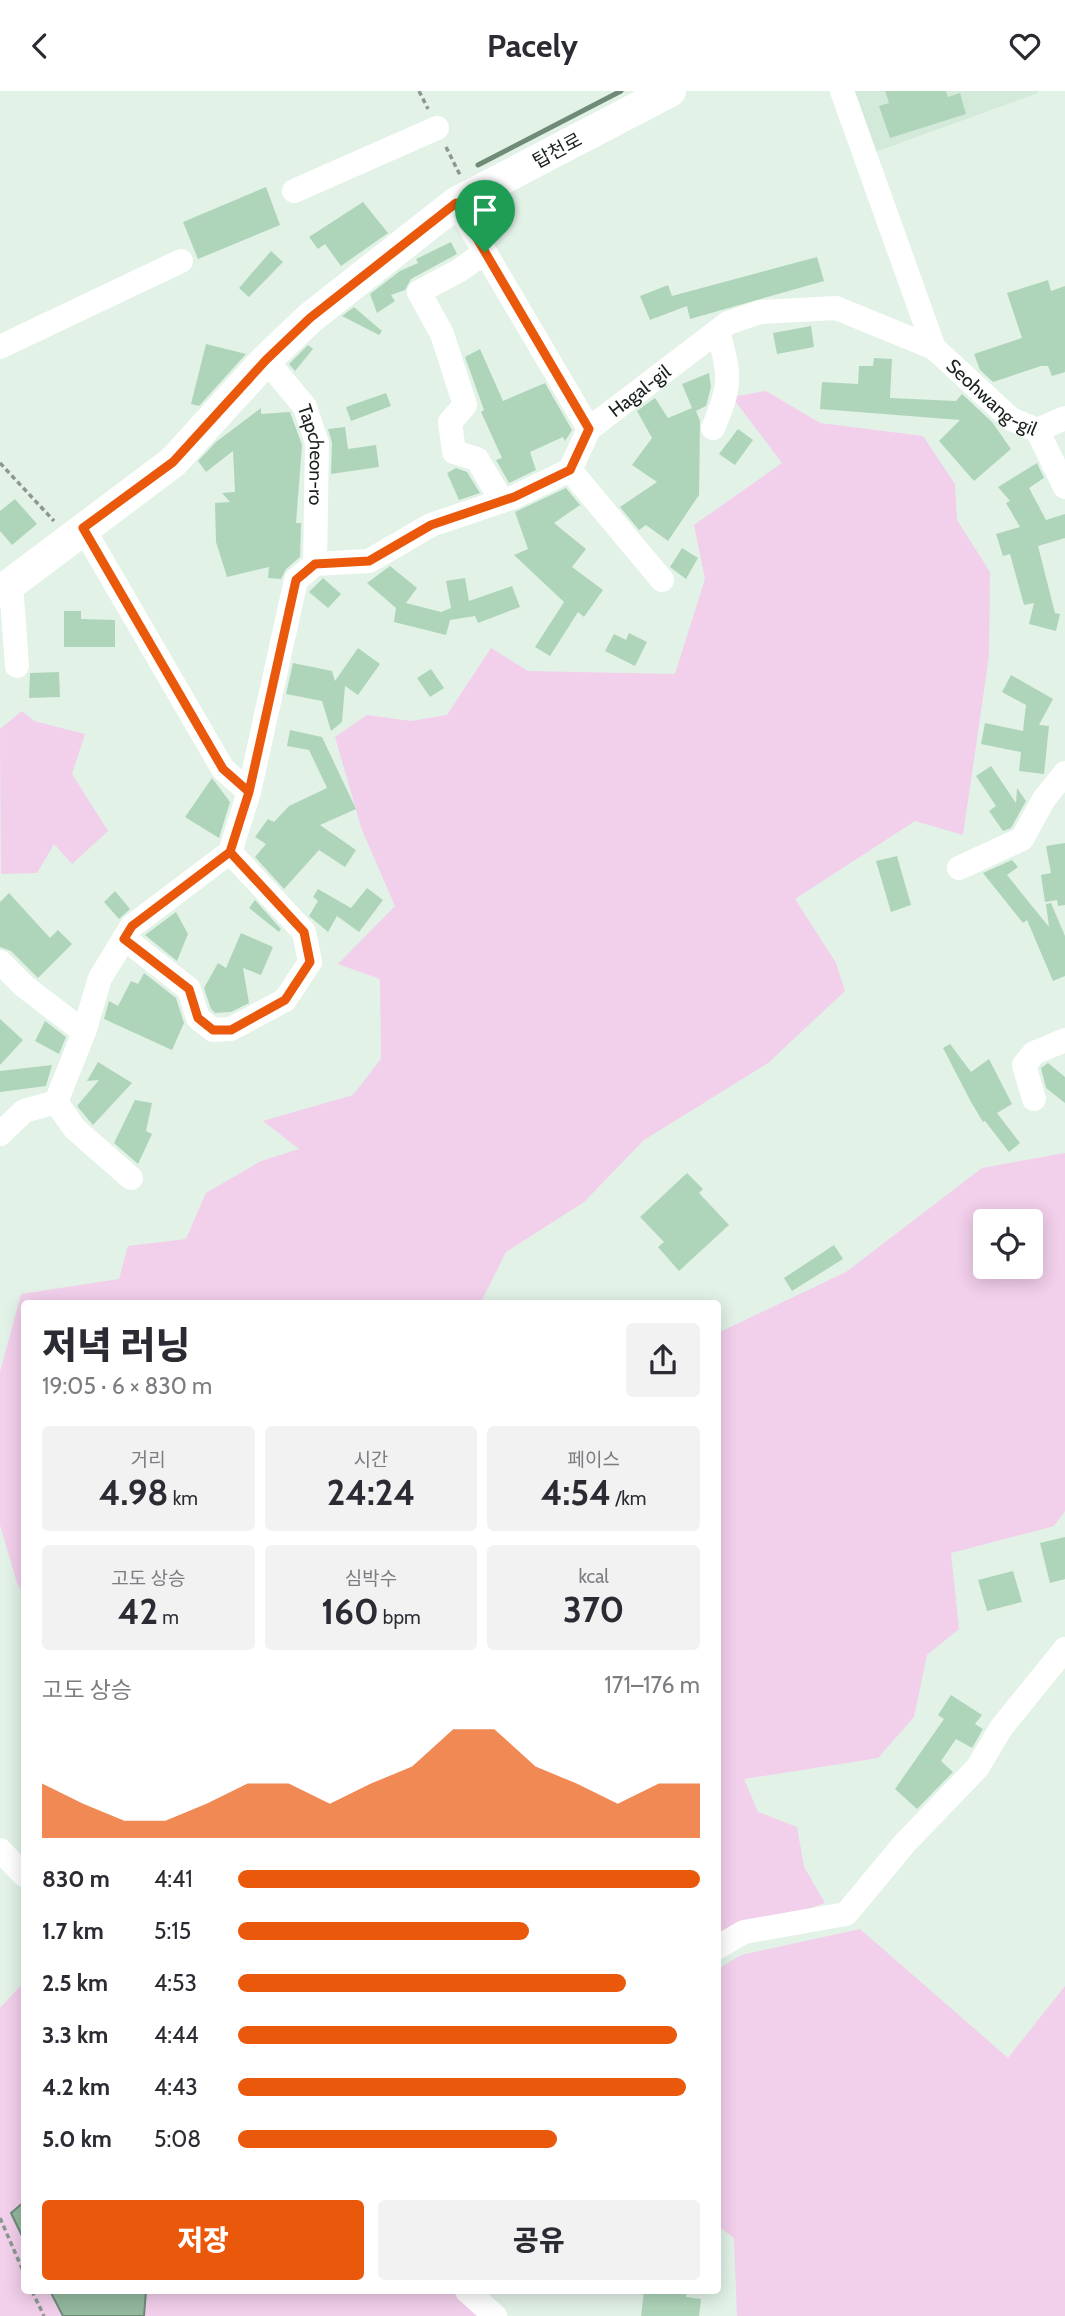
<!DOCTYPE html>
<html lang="ko">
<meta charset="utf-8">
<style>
body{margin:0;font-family:Cabin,"Noto Sans KR",sans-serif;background:#f2f2f3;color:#2b2b33;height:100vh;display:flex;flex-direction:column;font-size:26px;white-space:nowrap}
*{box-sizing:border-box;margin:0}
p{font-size:23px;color:#7c7c81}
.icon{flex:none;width:38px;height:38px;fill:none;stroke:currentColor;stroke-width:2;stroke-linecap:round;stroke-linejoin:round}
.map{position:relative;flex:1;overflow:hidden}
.panel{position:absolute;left:21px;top:1209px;width:700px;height:994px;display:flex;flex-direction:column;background:#fff;border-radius:7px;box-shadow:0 4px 18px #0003}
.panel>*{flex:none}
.controls{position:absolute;left:973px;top:1118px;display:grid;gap:14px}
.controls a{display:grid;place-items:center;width:70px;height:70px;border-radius:7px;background:#fff;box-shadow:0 4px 18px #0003;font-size:35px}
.pin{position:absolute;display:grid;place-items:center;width:60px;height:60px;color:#fff;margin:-72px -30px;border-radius:50% 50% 50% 0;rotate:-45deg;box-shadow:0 0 7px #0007}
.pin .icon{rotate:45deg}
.round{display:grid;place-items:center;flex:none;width:74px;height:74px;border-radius:7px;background:#f2f2f3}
.headline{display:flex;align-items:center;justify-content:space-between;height:119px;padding:0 21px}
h1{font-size:38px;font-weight:800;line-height:52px}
.metrics{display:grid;grid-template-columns:repeat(3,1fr);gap:10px;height:119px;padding:7px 21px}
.metrics div{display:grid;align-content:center;border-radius:7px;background:#f2f2f3;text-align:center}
.metrics b{font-size:35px;font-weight:800}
.metrics small{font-size:19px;font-weight:400}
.metrics p{font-size:19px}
.chart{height:196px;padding:14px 21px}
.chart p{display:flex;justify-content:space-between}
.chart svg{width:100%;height:126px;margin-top:7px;fill:#ea580c;opacity:.7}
.cta{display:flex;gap:14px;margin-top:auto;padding:14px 21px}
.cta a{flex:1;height:80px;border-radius:7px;background:#ea580c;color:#fff;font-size:28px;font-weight:800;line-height:80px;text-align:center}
.cta a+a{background:#f2f2f3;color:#2b2b33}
ul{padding:0 21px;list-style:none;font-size:23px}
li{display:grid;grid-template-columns:112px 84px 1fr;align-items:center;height:52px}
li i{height:18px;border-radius:9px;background:#ea580c}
header{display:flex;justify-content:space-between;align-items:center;height:91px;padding:0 21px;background:#fff;font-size:32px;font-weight:800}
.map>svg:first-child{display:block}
.built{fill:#d3eada}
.green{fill:#f2cfeb;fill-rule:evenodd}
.water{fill:#93b99f;stroke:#6f8b78;stroke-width:2}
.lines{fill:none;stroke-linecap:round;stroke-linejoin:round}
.stream{stroke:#6f8b78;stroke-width:5}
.building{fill:#aed5ba}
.path{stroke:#8b978f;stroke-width:3.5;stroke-dasharray:5 3.5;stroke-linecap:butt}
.minor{stroke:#fff;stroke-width:24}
.major{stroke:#fff;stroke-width:32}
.route-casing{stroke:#fff;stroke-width:14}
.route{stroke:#ea580c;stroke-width:9}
.labels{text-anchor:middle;stroke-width:7;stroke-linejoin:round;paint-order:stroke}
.street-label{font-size:19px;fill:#1b211d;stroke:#fff}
</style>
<header><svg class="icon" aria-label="back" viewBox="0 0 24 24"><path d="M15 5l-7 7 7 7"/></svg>Pacely<svg class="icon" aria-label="heart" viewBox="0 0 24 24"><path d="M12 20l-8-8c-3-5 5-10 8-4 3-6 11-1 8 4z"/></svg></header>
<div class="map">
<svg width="1065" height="2225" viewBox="0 0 1065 2225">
<rect width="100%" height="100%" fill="#e2f2e7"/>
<path class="built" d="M851 0H1037L1038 2 875 61Z"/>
<path class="green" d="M766 300 820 332 923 345 955 393 957 429 990 481 989 565 963 744 915 730 795 808 836 872 845 900 768 972 644 1049 584 1111 506 1161 480 1213H24V1505L17 1492 0 1434V1281L21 1203 119 1188 128 1155 186 1148 206 1102 261 1070 299 1058 263 1030 353 1004 381 968 380 888 338 873 395 815 362 739 335 646 367 624 411 630 447 624 491 557 528 580 675 583 705 488 694 434 782 372 732 306Z
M22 620 34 630 85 643 72 683 108 740 72 773 54 753 37 782 1 783 0 638Z
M1065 1062V1420L1054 1435 951 1462 959 1538 927 1564 914 1626 878 1667 744 1688 758 1721 797 1736 804 1776 825 1812 718 1850V1242L846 1181 982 1077ZM985 1130H1031V1176H985Z
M860 1838 1008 1967 1065 1895V2225H737L734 2147 718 2135V1878L741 1864Z
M24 1891V2200H455L482 2225H0V1917Z"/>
<path class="water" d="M24 2111V2149L11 2122Z
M50 2200H146L144 2225H63Z"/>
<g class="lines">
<path class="stream" d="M478 74 621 0"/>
</g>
<path class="building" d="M885 0H946L948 6 960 2 966 23 890 47 879 15 889 12Z
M266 96 280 134 198 168 183 131Z
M363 111 388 142 341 175 325 153 318 158 309 146Z
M451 151 457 163 411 188 405 199 391 204 395 210 377 222 370 203 400 180 418 172 416 168Z
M271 160 283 171 249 206 239 197Z
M817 166 824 190 690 228 687 215 650 229 640 205 668 194 672 205Z
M1048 189 1051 200 1065 195V281L1052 285 1048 275H1041L993 291 980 279 974 263 1022 247 1007 202Z
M354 216 382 240 379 244 342 225Z
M811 235 814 256 777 263 773 242Z
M206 253 246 263 199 315 191 313Z
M308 254 313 258 295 280 289 273Z
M480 258 503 310 545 292 572 339 565 350 563 346 530 361 536 379 509 392 496 369 502 367 481 321 484 319 465 266Z
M874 267 892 268 890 307 956 310 962 303 992 331 1011 358 974 390 939 350 960 329 820 318 822 291 858 293 859 275H873Z
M709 282 711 296 706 315 696 320 700 330 699 404 668 450 646 434 639 439 620 416 657 391 632 374 652 347 637 320 655 307 668 327 692 317 682 293Z
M386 302 391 315 351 330 346 316Z
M261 317V323L290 321 302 354 296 432H301L300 466 286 478 281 488 268 487 269 476 227 486 216 451 215 412 230 411 222 402 235 401 233 360 206 381 198 370 216 351Z
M345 336 348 358 376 354 379 376 331 383 332 352 328 338Z
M738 338 753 349 735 374 719 363Z
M1037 372 1044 387 1029 397 1046 429 1065 423V447L1038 455 1055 522 1060 523 1056 540 1029 533 1034 512 1024 514 1010 463 1003 465 996 443 1020 436 1006 412 1010 410 998 396Z
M456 377 467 381 480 402 459 409 447 382Z
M566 397 580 414 554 432 586 458 572 476 603 499 584 526 578 521 550 565 535 556 564 511 514 464 528 458 515 421Z
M15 408 37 433 12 454 0 440V420Z
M682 457 698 467 686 488 670 476Z
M390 475 417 497 406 512 441 521 451 517 446 490 465 487 469 510 512 495 520 516 478 532 475 525 450 529 446 544 394 531 396 517 367 492Z
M323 487 341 503 328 517 309 501Z
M64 520H81V528L115 529V556H64Z
M629 542 647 551 635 575 605 560 614 543 626 549Z
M358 557 380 573 358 604 345 595 342 631 331 640 322 610 286 603 293 572 332 580 335 590Z
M431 578 444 597 430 606 417 587Z
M59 581 60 606 29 607 30 582Z
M1011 584 1053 608 1039 634 1049 635 1044 683 1019 680 1021 661 981 653 985 632 1023 640 1026 614 1002 601Z
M290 639 322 646 356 718 320 734 356 759 345 776 319 759 284 798 255 766 266 753 255 746 268 728 274 731 289 715 327 697 309 659 287 655Z
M991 675 1016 712 1017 697 1026 710 1011 737 1003 740 989 720 996 715 976 685Z
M212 687 230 711 219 747 185 726Z
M1065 752V814L1058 815 1057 809 1045 811 1041 784 1051 782 1046 755Z
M897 765 911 814 891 821 876 770Z
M1012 769 1018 776 1007 784 1049 836 1046 813 1051 812 1065 845V885L1053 890 1027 829 1023 832 983 782Z
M367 797 383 809 359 841 337 825 328 841 309 825 318 810 313 806 318 798 351 817Z
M115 800 130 818 119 828 104 811Z
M9 802 50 847 58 839 72 853 38 887 11 860 0 856V811Z
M255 809 281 838 279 841 249 817Z
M176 821 188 843 177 870 145 844Z
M241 842 273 856 261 884 243 877 249 912 231 921 215 922 211 918 204 897 218 872 226 877Z
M144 882 176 907 184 932 172 959 104 928 109 910 118 915 131 890 138 893Z
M0 928 23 949 0 974Z
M45 930 66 946 59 963 35 950Z
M950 953 971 981 989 968 1012 1013 997 1022 1020 1052 1009 1061 985 1030 983 1031 971 1011 943 957Z
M98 971 132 992 93 1034 77 1015 99 989 87 990Z
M1048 972 1065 986V1012L1046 997 1041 977Z
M52 974 46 995 0 1001V980Z
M135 1009 152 1012 146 1040 152 1043 138 1073 114 1052Z
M687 1082 703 1098 699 1102 729 1134 679 1180 658 1156 664 1151 640 1126Z
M834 1154 843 1168 792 1200 784 1187Z
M1065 1446V1488L1050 1492 1040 1452Z
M1013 1480 1022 1511 987 1520 978 1489Z
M951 1604 982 1624 975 1633 983 1638 972 1657 956 1648 941 1670 953 1681 917 1718 895 1698 944 1628 938 1624Z
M644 2200H687L686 2206 701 2208 699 2225H641Z"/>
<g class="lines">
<path class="path" d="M419 0 428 18
M446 56 460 84
M0 372 54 430
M0 2127 24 2182
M32 2200 44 2225"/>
<g class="minor">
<path d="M842 0 934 257"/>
<path d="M294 100 437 37"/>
<path d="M456 112 589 338"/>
<path d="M485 161 460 179 419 201 442 243 465 314 450 331 454 361 477 368 502 410"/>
<path d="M0 256 181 170"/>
<path id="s1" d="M266 269 305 316 317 352 315 473"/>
<path d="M713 337C732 293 730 285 718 240"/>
<path d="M1037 339 1065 327"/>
<path d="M570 379 662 489"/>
<path d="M83 437 223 678 249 701"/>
<path d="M11 493 17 575"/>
<path d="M959 777 1022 748 1044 708 1065 682"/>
<path d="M124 847 189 898 198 927 213 939 231 938 285 909 310 871 304 841 230 761"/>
<path d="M0 871 24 895 84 941"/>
<path d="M1034 1008 1024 974 1034 962 1065 949"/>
<path d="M56 1011 75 1038 131 1087"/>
<path id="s2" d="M0 1043 24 1020 56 1011 84 941 100 887 132 835 230 761 249 701 296 489 315 473 369 470 431 434 514 406 570 379 589 338 728 232 760 221 836 217 934 257 1011 328 1037 339 1065 396"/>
<path d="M0 1759 24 1784"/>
<path d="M718 1856 744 1841 846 1823 905 1752 978 1676 1001 1637 1065 1558"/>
<path d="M467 2200 495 2225"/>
</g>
<path class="major" d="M0 501 173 371 266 269 310 227 456 112 670 0"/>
</g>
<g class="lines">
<g class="route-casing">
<path id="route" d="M485 161 456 112 310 227 266 269 173 371 83 437 223 678 249 701 230 761 304 841 310 871 285 909 231 939H213L198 927 189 898 124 848 132 835 230 761 249 701 296 489 315 473 369 470 431 434 514 406 570 379 589 338 485 161"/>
</g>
<use href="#route" class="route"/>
</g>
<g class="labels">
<g class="street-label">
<text transform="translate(557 59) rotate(-28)" y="7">탑천로</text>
<text dy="7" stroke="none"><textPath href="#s2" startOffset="1071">Hagal-gil</textPath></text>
<text dy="7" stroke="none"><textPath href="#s2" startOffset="1475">Seohwang-gil</textPath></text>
<text dy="7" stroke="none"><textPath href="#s1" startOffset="110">Tapcheon-ro</textPath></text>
</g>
</g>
</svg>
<div class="controls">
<a><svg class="icon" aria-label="locate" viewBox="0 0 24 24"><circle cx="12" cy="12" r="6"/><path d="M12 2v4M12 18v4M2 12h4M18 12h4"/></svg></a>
</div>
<div class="pin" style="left:485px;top:161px;background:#1e9e55"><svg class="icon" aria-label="arrive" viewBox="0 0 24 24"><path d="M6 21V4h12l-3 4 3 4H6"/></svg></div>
<section class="panel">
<div class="headline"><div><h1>저녁 러닝</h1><p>19:05 · 6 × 830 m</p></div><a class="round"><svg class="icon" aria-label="share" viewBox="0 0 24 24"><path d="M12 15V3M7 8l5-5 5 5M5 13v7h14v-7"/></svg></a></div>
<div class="metrics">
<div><p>거리</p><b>4.98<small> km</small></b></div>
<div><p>시간</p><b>24:24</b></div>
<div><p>페이스</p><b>4:54<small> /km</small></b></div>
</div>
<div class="metrics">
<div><p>고도 상승</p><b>42<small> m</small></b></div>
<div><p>심박수</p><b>160<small> bpm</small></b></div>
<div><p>kcal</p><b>370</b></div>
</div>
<div class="chart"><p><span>고도 상승</span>171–176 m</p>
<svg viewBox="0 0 160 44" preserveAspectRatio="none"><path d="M0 44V25L10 32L20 38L30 38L40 32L50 25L60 25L70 32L80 25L90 19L100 6L110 6L120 19L130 25L140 32L150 25L160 25V44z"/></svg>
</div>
<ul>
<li><b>830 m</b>4:41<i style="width:100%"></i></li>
<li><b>1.7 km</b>5:15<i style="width:63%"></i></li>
<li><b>2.5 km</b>4:53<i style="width:84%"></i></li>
<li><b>3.3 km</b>4:44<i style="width:95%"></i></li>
<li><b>4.2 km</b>4:43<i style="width:97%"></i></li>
<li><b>5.0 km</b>5:08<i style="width:69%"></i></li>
</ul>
<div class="cta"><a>저장</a><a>공유</a></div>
</section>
</div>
